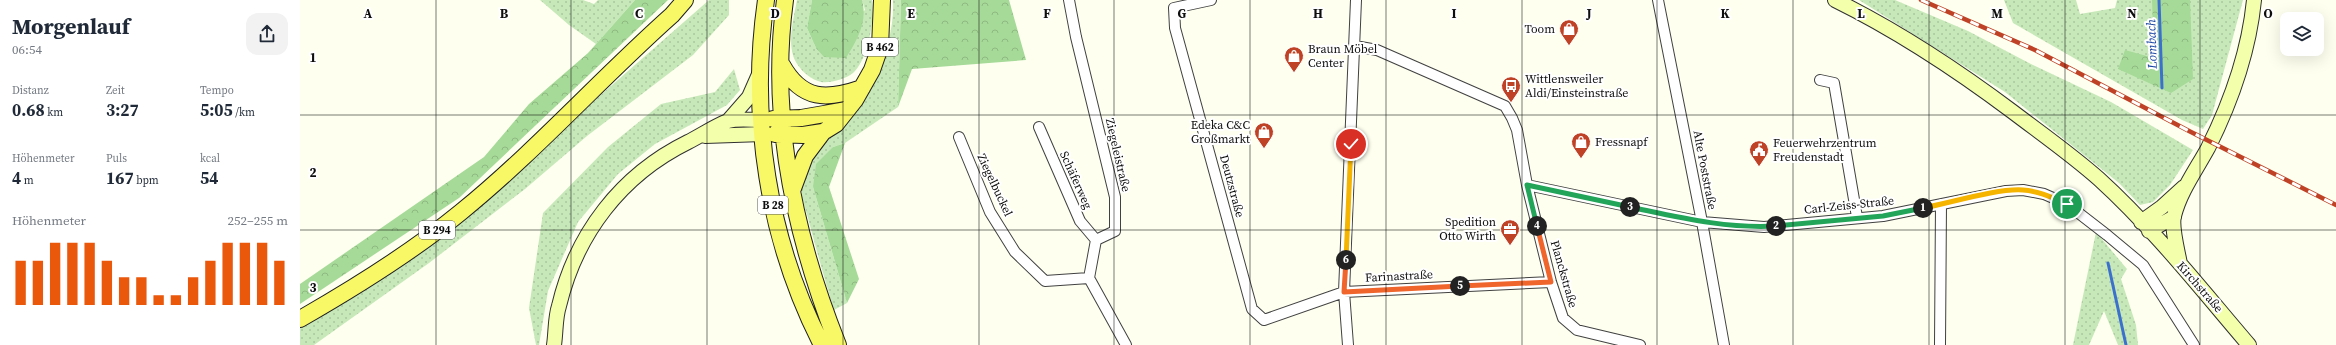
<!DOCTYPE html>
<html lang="de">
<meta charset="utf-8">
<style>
body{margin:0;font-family:"Source Serif 4",serif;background:#f2f2f3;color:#1f2937;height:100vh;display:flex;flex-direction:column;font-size:15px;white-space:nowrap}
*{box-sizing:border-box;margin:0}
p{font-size:13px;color:#747a83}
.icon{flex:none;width:22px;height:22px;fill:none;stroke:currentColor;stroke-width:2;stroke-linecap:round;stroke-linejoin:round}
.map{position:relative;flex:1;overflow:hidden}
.details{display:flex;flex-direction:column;background:#fff;width:300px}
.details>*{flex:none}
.buttons{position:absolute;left:1980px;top:12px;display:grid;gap:8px}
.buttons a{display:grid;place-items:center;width:44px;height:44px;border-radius:8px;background:#fff;box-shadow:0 4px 16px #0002;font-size:20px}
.pin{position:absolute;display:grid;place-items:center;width:34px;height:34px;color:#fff;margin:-17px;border:2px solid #fff;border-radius:50%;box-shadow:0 1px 4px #0007}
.km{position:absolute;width:20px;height:20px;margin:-10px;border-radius:50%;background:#222;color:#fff;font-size:11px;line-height:20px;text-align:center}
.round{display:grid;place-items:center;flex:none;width:42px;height:42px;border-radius:12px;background:#f2f2f3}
.summary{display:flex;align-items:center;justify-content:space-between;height:68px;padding:0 12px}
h1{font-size:22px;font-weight:700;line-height:30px}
.metrics{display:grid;grid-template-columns:repeat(3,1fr);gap:6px;height:68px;padding:4px 12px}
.metrics div{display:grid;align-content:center}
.metrics b{font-size:17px;font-weight:700}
.metrics small{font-size:11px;font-weight:400}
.metrics p{font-size:11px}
.chart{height:112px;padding:8px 12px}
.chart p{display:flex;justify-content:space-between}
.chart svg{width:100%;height:72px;margin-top:4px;stroke:#ea580c;stroke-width:6}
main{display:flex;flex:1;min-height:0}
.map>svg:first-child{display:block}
.grass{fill:url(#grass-dots)}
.forest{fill:url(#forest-crowns)}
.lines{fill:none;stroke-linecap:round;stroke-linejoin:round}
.stream{stroke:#3b71cd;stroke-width:3}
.street-casing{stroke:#414141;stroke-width:12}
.secondary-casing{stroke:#303030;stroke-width:16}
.primary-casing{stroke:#1f1f1f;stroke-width:18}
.street{stroke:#fff;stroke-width:10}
.secondary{stroke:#f4ffab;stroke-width:14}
.primary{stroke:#f8f766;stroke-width:16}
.rail-casing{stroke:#bf4226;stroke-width:4.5}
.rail{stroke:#fff;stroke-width:3;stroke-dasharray:9;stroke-linecap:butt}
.split-1-casing{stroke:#fff;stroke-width:8}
.split-2-casing{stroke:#fff;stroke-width:8}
.split-3-casing{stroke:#fff;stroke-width:8}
.split-4-casing{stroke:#fff;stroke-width:8}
.split-5-casing{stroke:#fff;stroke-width:8}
.split-6-casing{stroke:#fff;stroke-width:8}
.split-7-casing{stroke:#fff;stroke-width:8}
.split-1{stroke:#f5b400;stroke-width:5}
.split-2{stroke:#22a559;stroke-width:5}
.split-3{stroke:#22a559;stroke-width:5}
.split-4{stroke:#22a559;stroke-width:5}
.split-5{stroke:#f0652b;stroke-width:5}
.split-6{stroke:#f0652b;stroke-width:5}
.split-7{stroke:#f5b400;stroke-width:5}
.grid{fill:none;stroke:#0e0e0e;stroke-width:1;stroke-opacity:0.55}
.labels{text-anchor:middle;stroke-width:4;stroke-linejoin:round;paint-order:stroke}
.shield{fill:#fff;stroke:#565656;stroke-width:1}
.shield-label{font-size:11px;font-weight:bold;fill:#0e0e0e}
.poi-label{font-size:12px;fill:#0e0e0e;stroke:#fff;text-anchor:start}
.street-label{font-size:12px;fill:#0e0e0e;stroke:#fff}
.water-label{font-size:13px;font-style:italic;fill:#1744a0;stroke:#fff}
.grid-label{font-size:13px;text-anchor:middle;font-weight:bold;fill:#0e0e0e;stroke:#fff;stroke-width:4;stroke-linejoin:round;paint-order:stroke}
</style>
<main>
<section class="details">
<div class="summary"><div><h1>Morgenlauf</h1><p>06:54</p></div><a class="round"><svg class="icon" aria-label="share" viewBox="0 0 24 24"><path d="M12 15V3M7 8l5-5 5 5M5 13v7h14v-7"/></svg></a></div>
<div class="metrics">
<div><p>Distanz</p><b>0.68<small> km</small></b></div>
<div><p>Zeit</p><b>3:27</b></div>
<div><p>Tempo</p><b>5:05<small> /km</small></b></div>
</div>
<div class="metrics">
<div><p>Höhenmeter</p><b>4<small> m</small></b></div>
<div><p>Puls</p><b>167<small> bpm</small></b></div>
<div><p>kcal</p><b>54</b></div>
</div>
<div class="chart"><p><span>Höhenmeter</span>252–255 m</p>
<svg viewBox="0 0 160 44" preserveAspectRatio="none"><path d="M5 44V17M15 44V17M25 44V6M35 44V6M45 44V6M55 44V17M65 44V27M75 44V27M85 44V38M95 44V38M105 44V27M115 44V17M125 44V6M135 44V6M145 44V6M155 44V17"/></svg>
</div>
</section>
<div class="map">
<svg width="2036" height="345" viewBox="0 0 2036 345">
<defs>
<pattern id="grass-dots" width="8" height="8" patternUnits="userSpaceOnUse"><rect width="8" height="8" fill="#c7e9b9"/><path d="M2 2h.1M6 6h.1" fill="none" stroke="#aac79e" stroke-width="1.8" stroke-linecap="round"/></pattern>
<pattern id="forest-crowns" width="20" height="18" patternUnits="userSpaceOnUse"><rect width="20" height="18" fill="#a6da98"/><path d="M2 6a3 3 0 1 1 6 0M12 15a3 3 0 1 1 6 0" fill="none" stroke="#8eba82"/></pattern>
</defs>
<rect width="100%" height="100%" fill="#feffef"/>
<path class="grass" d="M240 0H283L294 4 298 0H335L296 44 269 25Z
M409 0H429V15L393 55 287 136 225 189 129 263 14 345H0V326L140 236Z
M497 0H512L507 28 516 48 565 10 562 0H572C575 19 568 60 553 73 546 79 526 85 518 81 508 78 495 65 493 55 488 39 494 16 497 0Z
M593 0H601L598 107 545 143 533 147 513 187 547 303 534 310C525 281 517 252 509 222 507 213 502 202 502 193 501 165 523 147 538 128 569 90 595 51 593 0Z
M1559 0H1595L1668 31 1729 63 1811 102 1893 150 1870 185 1853 202 1840 205 1819 183 1705 92Z
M1704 0H1776L1780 14 1815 8 1817 0H1943L1912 115 1903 129 1882 120 1713 23Z
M434 69 440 90 427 105 355 144 318 174 278 222 248 291 239 345H236L229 308 243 213 308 147 361 104 415 92Z
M1796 232 1827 269 1821 279 1836 325 1838 345H1818L1804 311 1789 345H1773Z"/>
<path class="forest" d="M335 0H368L159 198 0 304V284L184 157 229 104 288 53Z
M512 0H562C568 22 557 40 546 58L524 57 516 48 507 28Z
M601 0H709L726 60 612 69 598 107Z
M1852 0H1890L1893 79 1871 93 1818 69 1825 50 1854 58Z
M545 143 529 187 559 279 547 303 513 187 516 164 533 147Z"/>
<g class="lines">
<path class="stream" d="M1859 0 1862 88
M1808 263 1826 345"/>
<g class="street-casing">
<path id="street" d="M769 0 776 37 815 197V231L796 240
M911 0 874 8 875 28 952 309 964 320 1044 292 1251 282
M1358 0 1402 222 1424 345
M1055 46 1077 50 1205 106 1212 118 1217 130 1227 185 1251 282 1263 318 1277 330 1340 345
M1520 80 1534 83 1557 217
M739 127 780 221 796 240
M659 137 690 212 715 252 745 281 789 278
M1227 185 1402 222 1464 227 1583 216 1706 191 1723 190 1744 194 1767 204 1807 235 1843 265 1894 345
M796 240 789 278 826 345
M1048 345 1044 292 1056 0
M1640 345 1641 204"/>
</g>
<g class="secondary-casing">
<path id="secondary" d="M1535 0C1598 31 1657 70 1713 112 1742 134 1772 155 1799 179 1854 229 1901 289 1949 345
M428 121 449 97 460 72
M405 136 463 134
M1841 222 1862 207 1884 187
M1849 231 1874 217
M1880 264C1878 252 1871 227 1874 216 1880 192 1896 170 1908 148 1931 102 1949 51 1954 0
M254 345C256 332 255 318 259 306 276 234 321 175 388 142 400 136 415 126 428 121 438 118 451 120 462 120"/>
</g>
<g class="primary-casing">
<path id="primary" d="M466 0C449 117 468 240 522 345
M485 0C469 117 495 237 538 345
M482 65C502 101 527 100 562 88
M473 119 501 118 547 110
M475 134 503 135 523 132
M492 191 505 156 523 132 536 124 555 100 572 70 580 47 582 0
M0 319C56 287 111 253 161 212 236 151 300 79 372 15L385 0"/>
</g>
<use href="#street" class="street"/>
<use href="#secondary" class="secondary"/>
<use href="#primary" class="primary"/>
<g class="rail-casing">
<path id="rail" d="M1621 0 1735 50 1889 131 2036 205"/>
</g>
<use href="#rail" class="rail"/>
</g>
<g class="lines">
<g class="split-1-casing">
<path id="split-1" d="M1623 208C1650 203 1698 188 1723 190 1739 191 1753 198 1767 204"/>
</g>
<g class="split-2-casing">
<path id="split-2" d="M1476 226 1583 216 1623 208"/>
</g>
<g class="split-3-casing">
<path id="split-3" d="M1330 207C1378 217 1426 229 1476 226"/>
</g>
<g class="split-4-casing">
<path id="split-4" d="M1237 226 1227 185 1330 207"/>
</g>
<g class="split-5-casing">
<path id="split-5" d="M1160 286 1251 282 1237 226"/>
</g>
<g class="split-6-casing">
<path id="split-6" d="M1046 260 1044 292 1160 286"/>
</g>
<g class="split-7-casing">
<path id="split-7" d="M1046 260 1051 144"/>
</g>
<use href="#split-1" class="split-1"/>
<use href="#split-2" class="split-2"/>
<use href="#split-3" class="split-3"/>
<use href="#split-4" class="split-4"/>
<use href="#split-5" class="split-5"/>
<use href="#split-6" class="split-6"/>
<use href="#split-7" class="split-7"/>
</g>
<path class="grid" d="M136 0V345M271 0V345M407 0V345M543 0V345M679 0V345M814 0V345M950 0V345M1086 0V345M1222 0V345M1357 0V345M1493 0V345M1629 0V345M1765 0V345M1900 0V345M0 115H2036M0 230H2036"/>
<defs>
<g id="shop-pin" transform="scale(1)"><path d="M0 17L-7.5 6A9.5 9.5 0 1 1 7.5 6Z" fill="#bf4226" stroke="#fff"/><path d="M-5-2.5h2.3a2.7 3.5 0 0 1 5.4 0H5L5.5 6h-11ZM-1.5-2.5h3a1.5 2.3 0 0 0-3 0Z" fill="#fff"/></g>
<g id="bus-pin" transform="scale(1)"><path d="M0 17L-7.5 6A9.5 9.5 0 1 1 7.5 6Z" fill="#bf4226" stroke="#fff"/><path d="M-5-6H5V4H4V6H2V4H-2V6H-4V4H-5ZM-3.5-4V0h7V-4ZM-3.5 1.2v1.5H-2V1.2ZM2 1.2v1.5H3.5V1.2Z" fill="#fff"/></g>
<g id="civic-pin" transform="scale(1)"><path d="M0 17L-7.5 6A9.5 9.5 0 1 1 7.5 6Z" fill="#bf4226" stroke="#fff"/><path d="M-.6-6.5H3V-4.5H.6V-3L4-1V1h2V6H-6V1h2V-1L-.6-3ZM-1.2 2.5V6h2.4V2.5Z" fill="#fff"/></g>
<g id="office-pin" transform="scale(1)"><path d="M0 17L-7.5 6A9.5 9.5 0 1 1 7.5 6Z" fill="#bf4226" stroke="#fff"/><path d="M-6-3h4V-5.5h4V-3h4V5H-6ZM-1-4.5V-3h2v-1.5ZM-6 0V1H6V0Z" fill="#fff"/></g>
</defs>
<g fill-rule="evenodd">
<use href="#shop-pin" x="1269" y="29"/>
<use href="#shop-pin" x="994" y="56"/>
<use href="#bus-pin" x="1211" y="86"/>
<use href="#shop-pin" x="964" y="132"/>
<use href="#shop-pin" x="1281" y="142"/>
<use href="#civic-pin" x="1459" y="150"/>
<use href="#office-pin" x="1210" y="229"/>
</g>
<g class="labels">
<g class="shield">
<rect x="562" y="38" width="36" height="18" rx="3"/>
<rect x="458" y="196" width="30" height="18" rx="3"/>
<rect x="119" y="221" width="36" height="18" rx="3"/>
</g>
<g class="shield-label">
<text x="580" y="51">B 462</text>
<text x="473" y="209">B 28</text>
<text x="137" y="234">B 294</text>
</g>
<g class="poi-label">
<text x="1255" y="33" text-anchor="end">Toom</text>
<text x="1008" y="53">Braun Möbel<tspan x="1008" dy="14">Center</tspan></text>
<text x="1225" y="83">Wittlensweiler<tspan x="1225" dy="14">Aldi/Einsteinstraße</tspan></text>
<text x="950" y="129" text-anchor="end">Edeka C&amp;C<tspan x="950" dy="14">Großmarkt</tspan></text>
<text x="1295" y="146">Fressnapf</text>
<text x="1473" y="147">Feuerwehrzentrum<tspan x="1473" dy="14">Freudenstadt</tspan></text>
<text x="1196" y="226" text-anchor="end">Spedition<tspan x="1196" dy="14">Otto Wirth</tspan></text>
</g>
<g class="street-label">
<text transform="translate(818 155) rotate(77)" y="4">Ziegeleistraße</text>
<text transform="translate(1405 170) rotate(79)" y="4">Alte Poststraße</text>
<text transform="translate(776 180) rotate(66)" y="4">Schäferweg</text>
<text transform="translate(695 185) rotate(65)" y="4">Ziegelbuckel</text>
<text transform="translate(932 186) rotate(75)" y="4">Deutzstraße</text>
<text transform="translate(1549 205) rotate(-6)" y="4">Carl-Zeiss-Straße</text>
<text transform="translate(1264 274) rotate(74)" y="4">Planckstraße</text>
<text transform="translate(1099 276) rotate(-3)" y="4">Farinastraße</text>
<text transform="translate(1900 287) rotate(49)" y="4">Kirchstraße</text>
</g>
<g class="water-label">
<text transform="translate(1851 44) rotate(-92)" y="5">Lombach</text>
</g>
</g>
<g class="grid-label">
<text x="68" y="18">A</text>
<text x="204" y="18">B</text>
<text x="339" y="18">C</text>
<text x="475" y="18">D</text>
<text x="611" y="18">E</text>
<text x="747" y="18">F</text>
<text x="882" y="18">G</text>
<text x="1018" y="18">H</text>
<text x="1154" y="18">I</text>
<text x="1289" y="18">J</text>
<text x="1425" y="18">K</text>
<text x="1561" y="18">L</text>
<text x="1697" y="18">M</text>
<text x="1832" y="18">N</text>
<text x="1968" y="18">O</text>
<text x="13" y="62">1</text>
<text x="13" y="177">2</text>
<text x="13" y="292">3</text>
</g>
</svg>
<div class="buttons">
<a><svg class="icon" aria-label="layers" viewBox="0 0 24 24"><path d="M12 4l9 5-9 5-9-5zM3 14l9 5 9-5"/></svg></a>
</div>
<div class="pin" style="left:1767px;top:204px;background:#1e9e55"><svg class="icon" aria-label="arrive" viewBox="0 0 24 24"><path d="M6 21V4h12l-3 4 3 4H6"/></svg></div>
<div class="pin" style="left:1051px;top:144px;background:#d93025"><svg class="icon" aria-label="check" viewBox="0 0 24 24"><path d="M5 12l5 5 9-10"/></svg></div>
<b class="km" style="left:1623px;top:208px">1</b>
<b class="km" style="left:1476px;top:226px">2</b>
<b class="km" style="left:1330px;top:207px">3</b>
<b class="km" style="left:1237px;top:226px">4</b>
<b class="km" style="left:1160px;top:286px">5</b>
<b class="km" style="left:1046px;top:260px">6</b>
</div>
</main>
